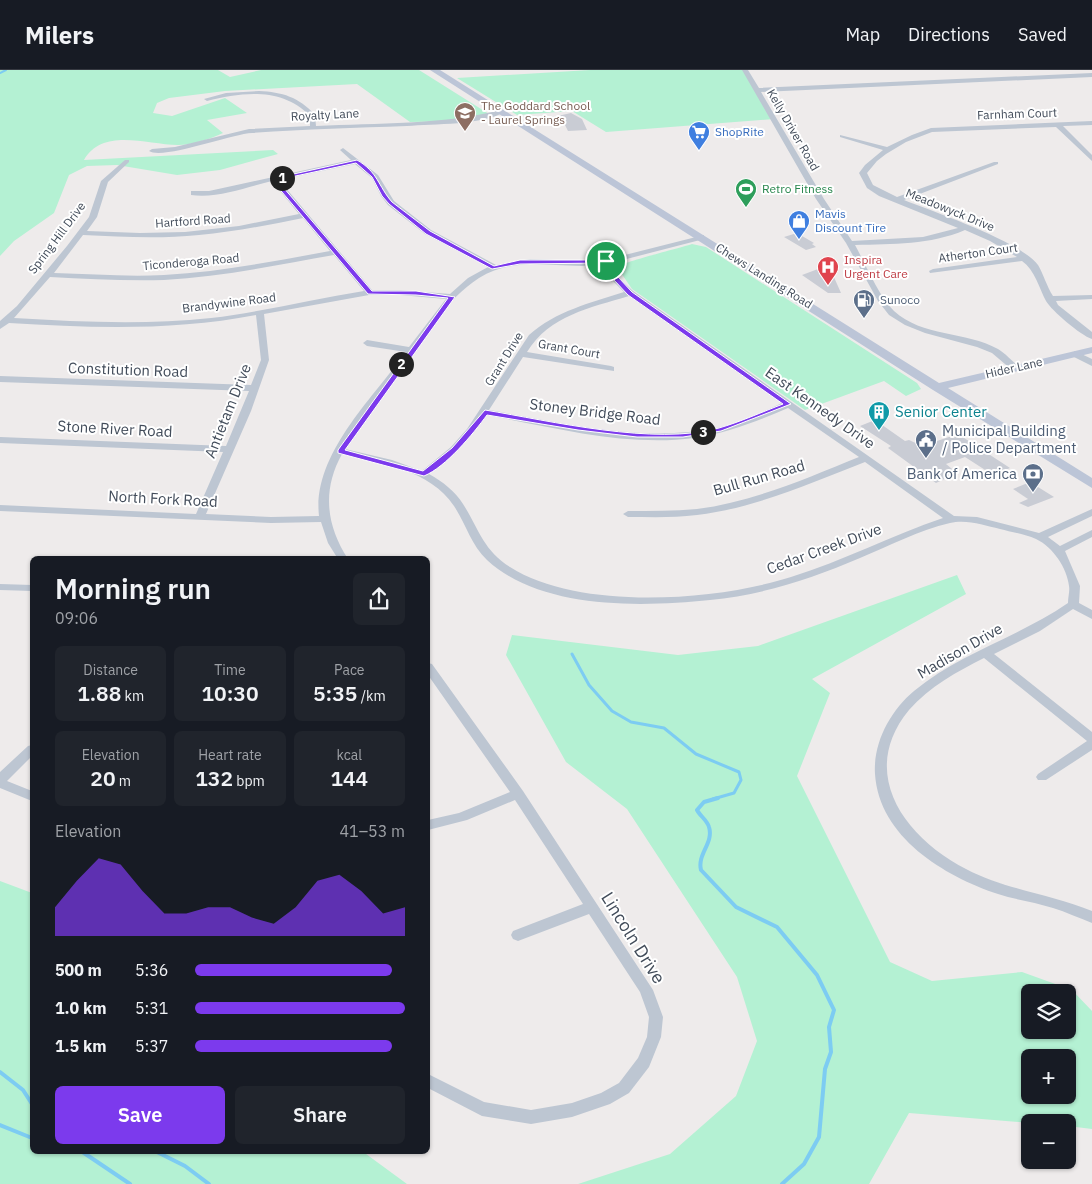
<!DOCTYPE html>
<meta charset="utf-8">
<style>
body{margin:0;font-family:"IBM Plex Sans",sans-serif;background:#20242c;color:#f1f3f6;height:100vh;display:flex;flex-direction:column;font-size:19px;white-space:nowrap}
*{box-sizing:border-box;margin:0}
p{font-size:16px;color:#9ea1a6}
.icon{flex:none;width:28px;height:28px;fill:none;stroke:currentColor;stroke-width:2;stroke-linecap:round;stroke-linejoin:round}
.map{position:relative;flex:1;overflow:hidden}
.details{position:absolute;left:30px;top:486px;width:400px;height:598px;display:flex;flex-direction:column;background:#171b24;border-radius:8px;box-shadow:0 1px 4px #0004}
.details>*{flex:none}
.fabs{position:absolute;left:1021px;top:914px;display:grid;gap:10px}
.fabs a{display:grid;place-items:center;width:55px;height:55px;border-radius:8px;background:#171b24;box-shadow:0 1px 4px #0004;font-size:25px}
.pin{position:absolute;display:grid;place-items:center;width:42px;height:42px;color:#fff;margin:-21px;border:2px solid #fff;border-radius:50%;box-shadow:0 1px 5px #0007}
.km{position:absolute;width:25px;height:25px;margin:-12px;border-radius:50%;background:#222;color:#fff;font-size:14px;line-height:25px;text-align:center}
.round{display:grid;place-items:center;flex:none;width:52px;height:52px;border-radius:8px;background:#20242c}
.headline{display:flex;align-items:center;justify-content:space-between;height:85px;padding:0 25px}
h1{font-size:28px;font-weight:600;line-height:38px}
.stats{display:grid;grid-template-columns:repeat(3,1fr);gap:8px;height:85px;padding:5px 25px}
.stats div{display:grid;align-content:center;border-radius:8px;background:#20242c;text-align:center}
.stats b{font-size:21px;font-weight:600}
.stats small{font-size:14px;font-weight:400}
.stats p{font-size:14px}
.chart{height:140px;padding:10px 25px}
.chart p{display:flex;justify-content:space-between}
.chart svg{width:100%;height:90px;margin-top:5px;fill:#7c3aed;opacity:.7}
.action{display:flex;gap:10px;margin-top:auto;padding:10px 25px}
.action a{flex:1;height:58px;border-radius:8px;background:#7c3aed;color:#fff;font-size:20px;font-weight:600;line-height:58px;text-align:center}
.action a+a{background:#20242c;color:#f1f3f6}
ul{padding:0 25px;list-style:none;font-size:16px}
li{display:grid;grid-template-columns:80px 60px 1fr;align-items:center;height:38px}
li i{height:12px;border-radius:6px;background:#7c3aed}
header{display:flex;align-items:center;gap:30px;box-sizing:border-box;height:70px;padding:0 25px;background:#171b24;border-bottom:1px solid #363941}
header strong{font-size:24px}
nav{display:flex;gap:28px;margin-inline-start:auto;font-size:18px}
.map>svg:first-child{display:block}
.green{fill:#b4f1d3;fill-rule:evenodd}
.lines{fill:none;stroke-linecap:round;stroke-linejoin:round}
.stream-far2{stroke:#7dccf2;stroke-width:2}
.stream-far1{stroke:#7dccf2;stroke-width:3}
.stream{stroke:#7dccf2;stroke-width:4}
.building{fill:#c9ccd4}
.street{fill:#bdc6d2;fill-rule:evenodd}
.secondary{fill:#bcc5d7;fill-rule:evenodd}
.route{fill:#7c3aed;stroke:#fff;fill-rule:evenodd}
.labels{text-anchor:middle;stroke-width:4;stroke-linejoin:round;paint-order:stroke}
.far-education-label{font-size:12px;fill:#785e54;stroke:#fff;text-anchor:start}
.far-street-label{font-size:12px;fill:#424c5a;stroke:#fff}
.far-shop-label{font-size:12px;fill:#366cbe;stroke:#fff;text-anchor:start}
.far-leisure-label{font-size:12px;fill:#27864d;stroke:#fff;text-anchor:start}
.far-health-label{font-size:12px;fill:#be3a42;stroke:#fff;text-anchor:start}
.far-service-label{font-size:12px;fill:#4e5e75;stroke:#fff;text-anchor:start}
.street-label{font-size:15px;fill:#424c5a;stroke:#fff}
.culture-label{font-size:15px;fill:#0d838f;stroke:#fff;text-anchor:start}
.service-label{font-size:15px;fill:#4e5e75;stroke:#fff;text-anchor:start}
.near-street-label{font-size:18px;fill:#424c5a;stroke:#fff}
</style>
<header>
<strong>Milers</strong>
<nav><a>Map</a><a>Directions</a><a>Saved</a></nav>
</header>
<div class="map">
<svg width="1092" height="1114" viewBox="0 0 1092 1114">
<rect width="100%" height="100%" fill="#eeebeb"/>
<path class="green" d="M0 0H218L230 7 261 0H419L489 44 462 51 410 52 357 14 225 21 169 28 157 33 153 43 172 46 225 28 247 43 207 50 223 63C210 69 192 75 178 75 147 75 103 57 84 90L273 80 278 84 220 100 177 105 117 95 87 96 69 105 54 143 14 171 0 186Z
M590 0H745L774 49 606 62 572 41 517 45 457 8Z
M692 174 706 177 917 313 921 319 906 326 884 311 805 340 632 219 617 197C623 192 680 178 692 174Z
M957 505 966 524 812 609 830 623 797 706 890 892 932 911 1022 902 1072 920 1092 941V1059L1068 1056V1052L1030 1053 909 1043 869 1114H578L670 1084 736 1026 757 971 737 907 627 739 566 692 506 585 512 565 678 585 758 576ZM1030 922H1068V960H1030ZM1030 988H1068V1025H1030Z
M0 811 32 823V1081H362L407 1114H0Z"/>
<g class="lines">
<path class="stream-far2" d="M0 3 6 0"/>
<path class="stream-far1" d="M572 584 589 615 612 641 631 652 664 658 696 684 739 702 741 710 734 723 713 729"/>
<path class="stream" d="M718 728 704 732 697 740C700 746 707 750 709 757 714 773 697 784 701 800L736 837 777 857 817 905 834 940 829 957 831 982 825 999 819 1067 804 1094 782 1114
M0 1002 23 1020 32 1034
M0 1055 32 1068
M81 1081 130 1114
M155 1081 185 1096 209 1114"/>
</g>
<path class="building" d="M571 43 582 49 587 60 568 61 565 55 553 47Z
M797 163 814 173 812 174 816 177 806 180 784 167Z
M818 199 833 205 841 223H828L802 205Z
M875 350 905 371 909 370 922 376 958 364 1010 398 993 405 965 387 946 394 957 403 936 413 888 378 891 376 860 356Z
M1030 412 1054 427 1028 437 1019 433 1028 429 1013 419Z"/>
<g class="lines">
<path class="street" d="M742 0H748L759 18 1092 3V7L761 22 824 129 852 171 923 167 958 158 879 126 867 118 859 103 865 95 883 80 840 67V65L887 77 912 65 931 58 1092 51V55L1063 56 1092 85V91L1056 57 932 62 906 72 886 84 877 91 867 103 873 115 897 127 994 92H998V94L904 130C934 142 1020 171 1038 195 1043 203 1047 217 1053 226L1092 225V229L1056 231 1058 235 1092 262V269C1080 265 1052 241 1046 231 1039 218 1035 200 1022 191L930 203 929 201 933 199 1017 187 990 171 965 160C930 175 893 174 855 175 866 195 878 225 894 241 922 267 966 261 998 279 1005 283 1012 291 1018 296V300H1012L992 283 977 277 925 263 905 255 889 245 878 231 846 173 816 129Z
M259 21C282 22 299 27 315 45L316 56C378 53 442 55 501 40L504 42C484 55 433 54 407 56 356 58 304 59 252 63 231 64 163 90 149 81L152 79 175 77 249 59 310 56V46C282 17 243 22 207 31L204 29 226 23Z
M343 78 378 105 394 131 431 160 496 195 530 189 582 191 609 189 704 165V169L611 193 619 208 633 221 954 446 977 447 1039 463 1092 439V446L1048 467 1060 476 1092 460V467L1065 481 1080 516 1079 533 1092 540V549L1073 539 1040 561 994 584 1092 662V680L1046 710H1038L1036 707 1038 704 1087 671 984 588C958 601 929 617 909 640 857 703 905 768 966 799 1006 820 1051 824 1092 841V853C1079 848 1066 842 1053 838 1035 832 1016 830 998 824 944 806 879 767 875 704 873 673 890 641 914 621 959 583 1019 567 1068 533 1068 527 1070 521 1069 516 1067 498 1053 477 1036 469 1025 464 1011 462 1000 459 984 455 966 449 950 453 919 460 889 476 860 488 811 509 762 525 710 530 641 537 541 540 487 490 471 475 466 454 454 436 430 400 381 393 342 384 322 420 326 455 348 489H338L328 473 321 452 271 453 0 441V435L196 444 223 382 0 373V367L226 376 249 321 0 312V306L251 315 261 290 256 245C174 261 92 258 9 253L0 259V251L17 236 67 176 89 147 101 111 125 90H129V92L108 112 97 147 87 161 140 163 185 162 239 156 299 144 272 111C247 117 217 129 191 125V121H209L351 90 340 80ZM355 94 372 108 381 126 388 135 425 164 488 197 468 208 450 224 400 220H372L279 110ZM303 148 330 181C275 191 220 202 164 205 127 207 91 204 54 203L83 165C122 167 161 169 199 165 234 162 268 155 303 148ZM334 185 364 221C313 229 262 242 211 248 145 255 80 252 14 248L50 207C88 209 126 211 164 210 221 207 277 195 334 185ZM530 194 582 196 604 194 613 211 624 222C590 233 556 241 529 265L467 359 451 377 422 401 392 390 345 379C362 350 384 325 403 298 425 267 446 229 479 208 495 198 512 195 530 194ZM369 225H400L446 229 409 277 367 270 363 273 367 276 406 282C373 328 312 385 319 446L271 447 206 444 251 341 269 290 264 244ZM629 226 782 333C761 343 740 353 717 358 642 373 564 353 489 340L523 287 614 301V297L611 296 527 282C550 245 590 238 629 226ZM788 338 859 387C807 408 753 432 697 439 674 441 651 441 628 441L623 444 628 447C651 447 674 448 697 445 755 438 811 413 865 392L943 448C892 465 843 491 791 507 716 531 579 541 510 497 483 480 479 459 463 434 455 421 443 412 429 404 451 386 471 369 486 345 553 357 625 377 694 368 727 363 758 351 788 338Z
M1075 281 1092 289V296L1072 286 1071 284Z
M0 514 32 515V521L0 520Z
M428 593 432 594 523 721 653 920 663 947 661 967 649 997 629 1023 610 1034 572 1047 531 1054 482 1046 428 1018V1004L484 1032 531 1040 572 1033 601 1023 619 1013 638 988 647 967 649 947 640 922 589 844 518 871 513 869 511 865 513 861 583 834 515 730 467 750 428 760V750L459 743 510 722 428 605Z
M32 675V686L7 711 32 721V731L0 718V702L28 676Z"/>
<path class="secondary" d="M430 0H440L939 313 1092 277V283L948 318 1092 408V418L933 320Z"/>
</g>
<path class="route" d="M357 90C378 102 378 116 392 132L430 161 494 196 520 190H608L619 208 632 222 791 334 721 361 683 367H637L578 360 487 345C473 364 446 397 424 406L338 383V380L448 228 416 225 368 224 271 109ZM356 93 372 107 382 126 389 134 426 164 492 199 520 194 604 193 614 210 628 225 783 334C762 342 740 352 719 358 655 376 551 351 485 340L452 378 423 401 345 380 455 227 416 221H372L277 110Z"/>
<defs>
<g id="school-pin" transform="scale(1.125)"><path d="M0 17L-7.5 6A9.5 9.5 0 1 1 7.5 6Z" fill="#8d6e63" stroke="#fff"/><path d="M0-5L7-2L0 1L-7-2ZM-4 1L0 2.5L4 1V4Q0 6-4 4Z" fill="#fff"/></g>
<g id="supermarket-pin" transform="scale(1.125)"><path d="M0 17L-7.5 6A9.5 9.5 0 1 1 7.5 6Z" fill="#3f7fe0" stroke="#fff"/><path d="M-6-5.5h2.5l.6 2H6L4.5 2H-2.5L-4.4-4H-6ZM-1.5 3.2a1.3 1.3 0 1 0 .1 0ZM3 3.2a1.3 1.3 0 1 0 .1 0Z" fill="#fff"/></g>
<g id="stadium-pin" transform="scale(1.125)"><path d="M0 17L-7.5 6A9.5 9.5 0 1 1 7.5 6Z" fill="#2e9e5b" stroke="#fff"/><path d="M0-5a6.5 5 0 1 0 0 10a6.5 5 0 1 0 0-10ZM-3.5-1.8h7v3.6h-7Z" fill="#fff"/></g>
<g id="shop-pin" transform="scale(1.125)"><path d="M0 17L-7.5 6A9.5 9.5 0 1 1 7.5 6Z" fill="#3f7fe0" stroke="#fff"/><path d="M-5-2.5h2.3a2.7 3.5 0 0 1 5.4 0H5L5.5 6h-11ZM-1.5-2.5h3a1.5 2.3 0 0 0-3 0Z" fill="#fff"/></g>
<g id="hospital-pin" transform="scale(1.125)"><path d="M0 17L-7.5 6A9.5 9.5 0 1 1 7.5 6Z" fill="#e0444e" stroke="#fff"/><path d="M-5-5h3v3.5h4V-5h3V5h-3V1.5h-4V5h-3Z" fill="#fff"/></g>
<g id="fuel-pin" transform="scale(1.125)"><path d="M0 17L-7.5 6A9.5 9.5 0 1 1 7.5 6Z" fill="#5c6f8a" stroke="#fff"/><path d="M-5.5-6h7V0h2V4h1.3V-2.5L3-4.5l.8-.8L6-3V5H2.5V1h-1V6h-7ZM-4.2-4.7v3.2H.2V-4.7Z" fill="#fff"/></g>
<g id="building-pin" transform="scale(1.125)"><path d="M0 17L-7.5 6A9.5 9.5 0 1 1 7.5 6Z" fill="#0f9aa8" stroke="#fff"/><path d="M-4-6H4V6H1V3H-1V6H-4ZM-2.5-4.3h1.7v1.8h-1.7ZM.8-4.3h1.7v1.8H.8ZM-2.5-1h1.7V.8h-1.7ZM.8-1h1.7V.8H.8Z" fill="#fff"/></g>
<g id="civic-pin" transform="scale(1.125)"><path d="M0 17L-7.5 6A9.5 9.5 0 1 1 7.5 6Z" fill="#5c6f8a" stroke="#fff"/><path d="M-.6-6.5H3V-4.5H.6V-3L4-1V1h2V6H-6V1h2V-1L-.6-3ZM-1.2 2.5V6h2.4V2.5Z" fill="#fff"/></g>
<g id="bank-pin" transform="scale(1.125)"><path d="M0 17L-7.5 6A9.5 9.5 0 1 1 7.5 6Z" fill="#5c6f8a" stroke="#fff"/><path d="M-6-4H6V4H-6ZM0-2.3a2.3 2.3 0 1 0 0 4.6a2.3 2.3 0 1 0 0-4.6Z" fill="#fff"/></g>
</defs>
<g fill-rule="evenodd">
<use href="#school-pin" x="465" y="43"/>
<use href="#supermarket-pin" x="699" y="62"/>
<use href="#stadium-pin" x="746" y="119"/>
<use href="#shop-pin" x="799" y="151"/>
<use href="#hospital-pin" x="828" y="197"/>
<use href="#fuel-pin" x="864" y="230"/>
<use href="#building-pin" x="879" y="342"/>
<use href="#civic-pin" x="926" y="370"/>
<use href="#bank-pin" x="1033" y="404"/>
</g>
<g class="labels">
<g class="far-education-label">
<text x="481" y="40">The Goddard School<tspan x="481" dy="14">- Laurel Springs</tspan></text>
</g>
<g class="far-street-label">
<text transform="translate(1017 44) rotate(-2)" y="4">Farnham Court</text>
<text transform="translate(325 45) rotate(-3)" y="4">Royalty Lane</text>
<text transform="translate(793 60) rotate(60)" y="4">Kelly Driver Road</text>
<text transform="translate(950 140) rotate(22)" y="4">Meadowyck Drive</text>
<text transform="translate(193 151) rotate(-4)" y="4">Hartford Road</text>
<text transform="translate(57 168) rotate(-53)" y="4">Spring Hill Drive</text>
<text transform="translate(978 183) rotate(-8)" y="4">Atherton Court</text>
<text transform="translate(191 192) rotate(-5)" y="4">Ticonderoga Road</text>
<text transform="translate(764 206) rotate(32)" y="4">Chews Landing Road</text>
<text transform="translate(229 233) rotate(-7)" y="4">Brandywine Road</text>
<text transform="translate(569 279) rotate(10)" y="4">Grant Court</text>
<text transform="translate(504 289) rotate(-58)" y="4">Grant Drive</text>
<text transform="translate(1014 298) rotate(-13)" y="4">Hider Lane</text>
</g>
<g class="far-shop-label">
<text x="715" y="66">ShopRite</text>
<text x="815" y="148">Mavis<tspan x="815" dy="14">Discount Tire</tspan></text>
</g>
<g class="far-leisure-label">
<text x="762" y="123">Retro Fitness</text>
</g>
<g class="far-health-label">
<text x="844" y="194">Inspira<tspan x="844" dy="14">Urgent Care</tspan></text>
</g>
<g class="far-service-label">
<text x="880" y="234">Sunoco</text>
</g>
<g class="street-label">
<text transform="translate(128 300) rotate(2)" y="5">Constitution Road</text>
<text transform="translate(820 338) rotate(35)" y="5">East Kennedy Drive</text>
<text transform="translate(228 341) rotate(-68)" y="5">Antietam Drive</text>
<text transform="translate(595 342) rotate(7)" y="5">Stoney Bridge Road</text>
<text transform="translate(115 359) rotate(3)" y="5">Stone River Road</text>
<text transform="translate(759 408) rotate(-16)" y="5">Bull Run Road</text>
<text transform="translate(163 429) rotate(3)" y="5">North Fork Road</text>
<text transform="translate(824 479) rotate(-20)" y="5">Cedar Creek Drive</text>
<text transform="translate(960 581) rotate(-30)" y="5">Madison Drive</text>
</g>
<g class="culture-label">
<text x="895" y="347">Senior Center</text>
</g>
<g class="service-label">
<text x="942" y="366">Municipal Building<tspan x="942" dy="17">/ Police Department</tspan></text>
<text x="1017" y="409" text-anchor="end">Bank of America</text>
</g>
<g class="near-street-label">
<text transform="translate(633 868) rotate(58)" y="6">Lincoln Drive</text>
</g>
</g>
</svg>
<div class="fabs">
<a><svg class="icon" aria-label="layers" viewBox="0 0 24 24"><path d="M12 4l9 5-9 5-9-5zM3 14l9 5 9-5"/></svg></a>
<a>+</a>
<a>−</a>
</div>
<div class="pin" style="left:606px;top:191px;background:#1e9e55"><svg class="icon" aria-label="arrive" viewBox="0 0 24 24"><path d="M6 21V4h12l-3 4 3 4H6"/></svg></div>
<b class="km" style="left:282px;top:108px">1</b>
<b class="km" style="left:401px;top:294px">2</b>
<b class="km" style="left:703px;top:362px">3</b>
<section class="details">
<div class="headline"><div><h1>Morning run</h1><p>09:06</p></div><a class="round"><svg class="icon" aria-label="share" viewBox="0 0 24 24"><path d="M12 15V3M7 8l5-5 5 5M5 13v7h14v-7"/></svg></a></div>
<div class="stats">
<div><p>Distance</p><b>1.88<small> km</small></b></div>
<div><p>Time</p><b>10:30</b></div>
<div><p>Pace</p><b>5:35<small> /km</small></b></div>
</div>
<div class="stats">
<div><p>Elevation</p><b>20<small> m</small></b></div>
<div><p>Heart rate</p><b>132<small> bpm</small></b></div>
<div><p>kcal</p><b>144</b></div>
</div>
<div class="chart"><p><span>Elevation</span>41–53 m</p>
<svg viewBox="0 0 160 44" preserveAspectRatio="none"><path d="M0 44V30L10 17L20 6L30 9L40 22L50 33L60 33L70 30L80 30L90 35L100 38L110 30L120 17L130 14L140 22L150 33L160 30V44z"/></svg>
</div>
<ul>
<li><b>500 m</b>5:36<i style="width:94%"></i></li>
<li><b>1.0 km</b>5:31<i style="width:100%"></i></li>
<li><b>1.5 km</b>5:37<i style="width:94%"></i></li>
</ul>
<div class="action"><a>Save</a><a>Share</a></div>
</section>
</div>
